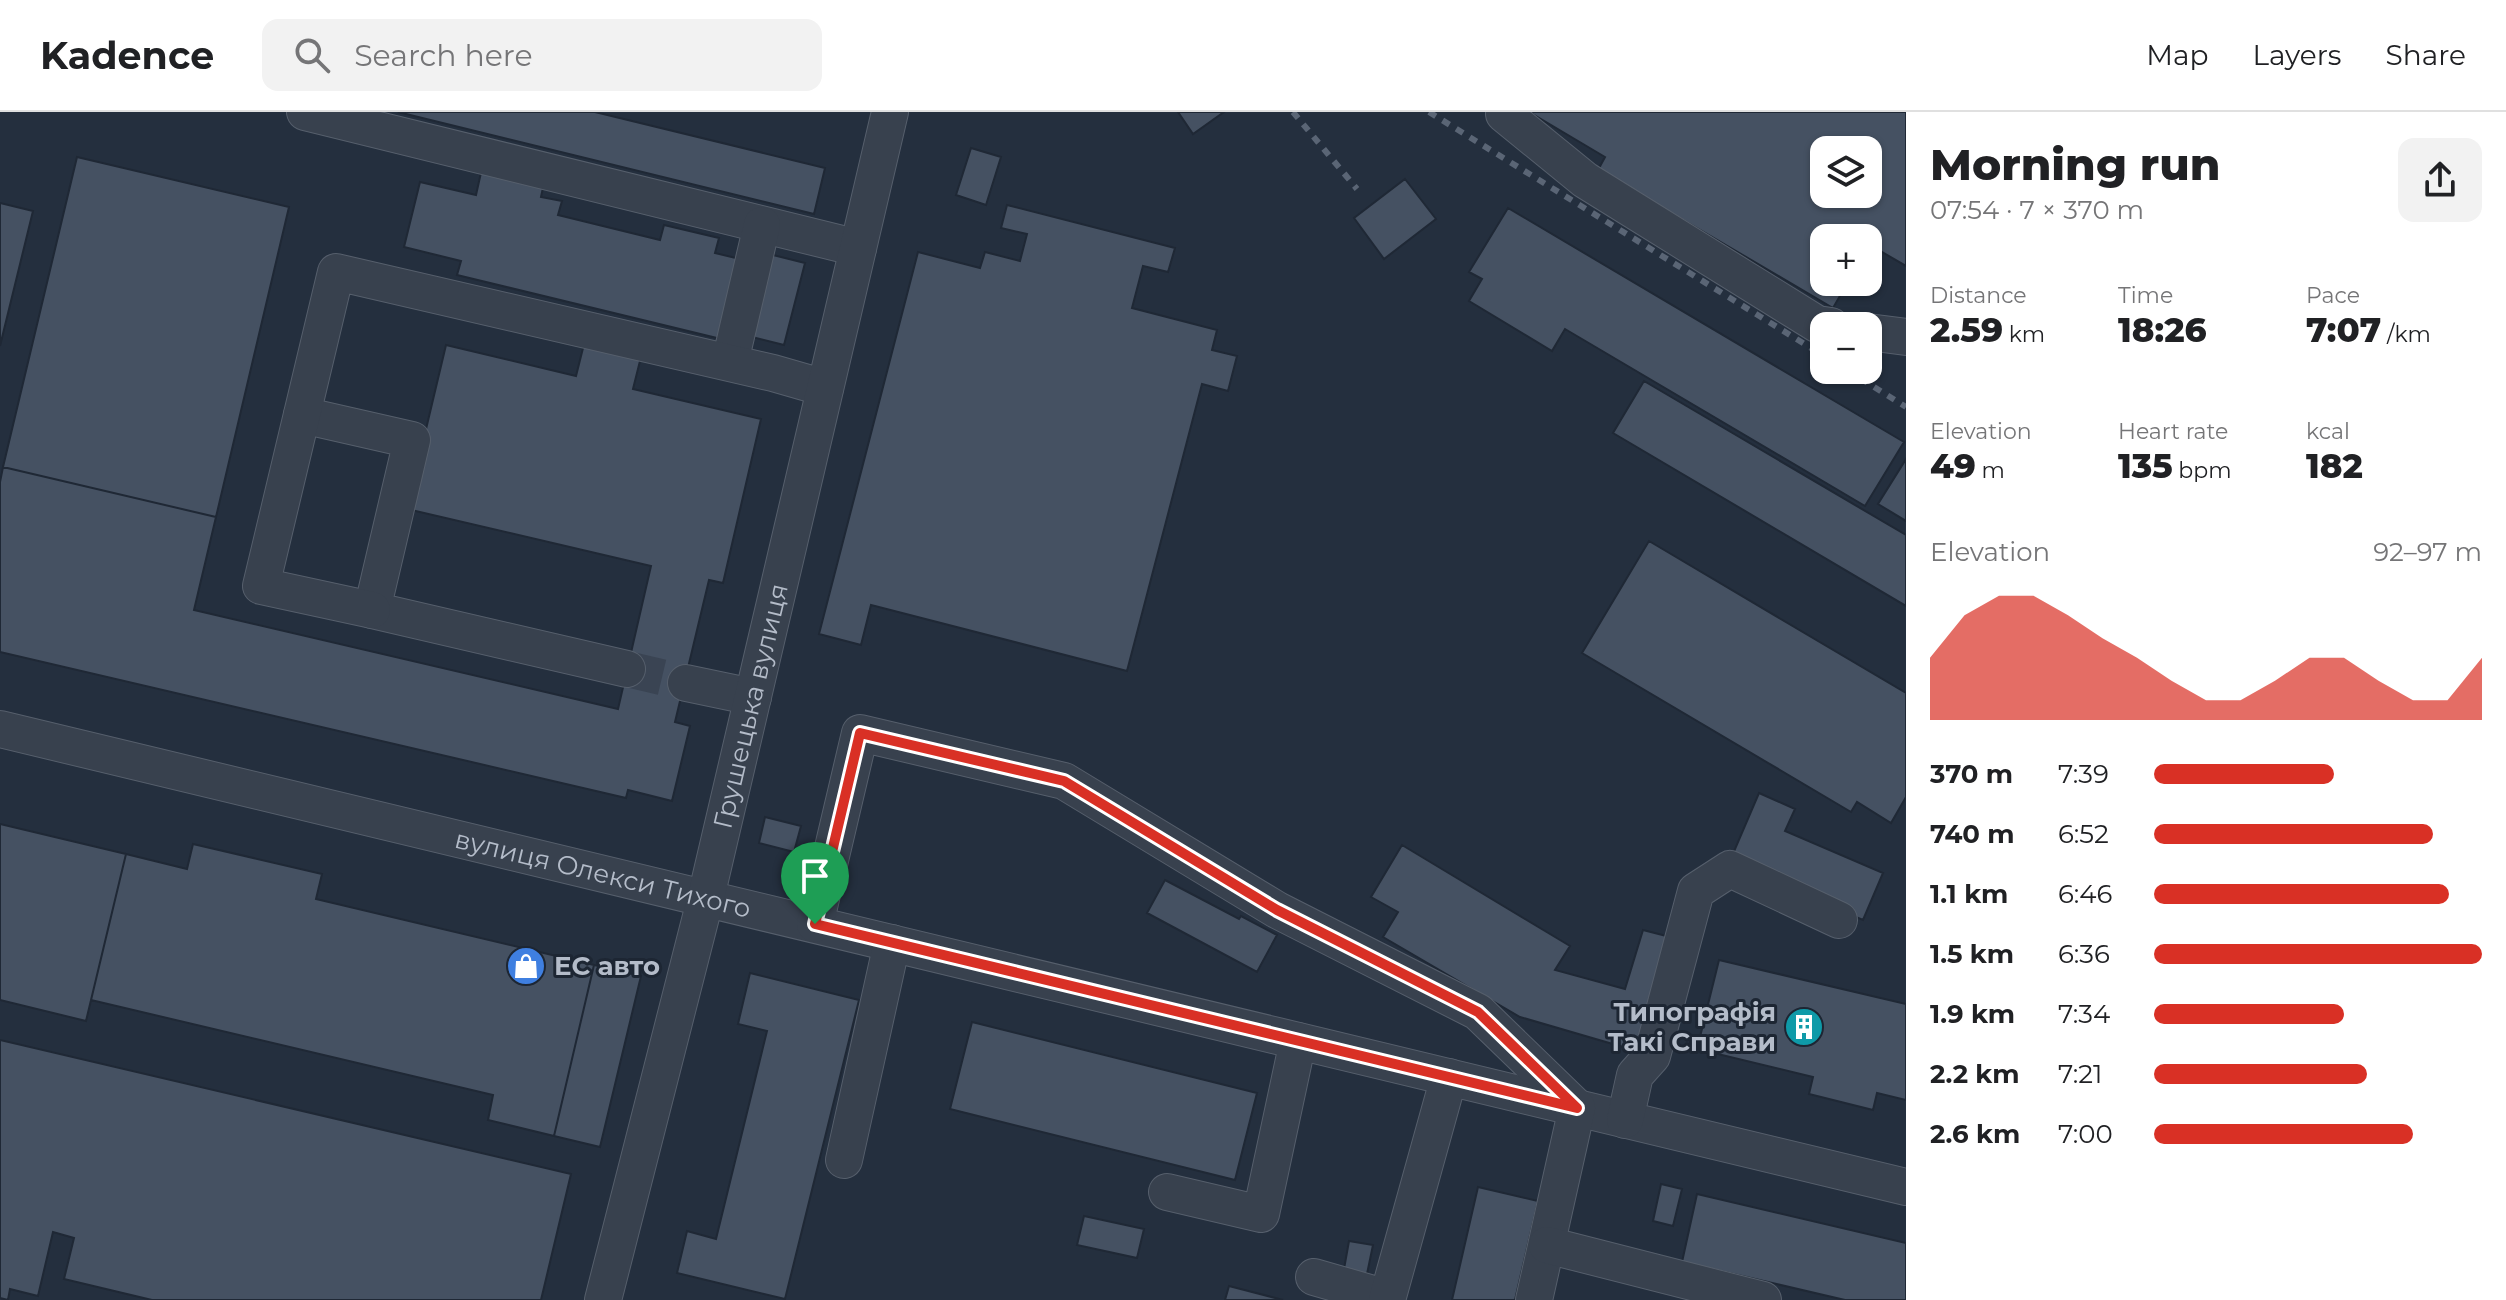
<!DOCTYPE html>
<meta charset="utf-8">
<style>
body{margin:0;font-family:Montserrat,sans-serif;background:#f2f2f2;color:#202124;height:100vh;display:flex;flex-direction:column;font-size:30px;white-space:nowrap}
*{box-sizing:border-box;margin:0}
p{font-size:26px;color:#757577}
.icon{flex:none;width:44px;height:44px;fill:none;stroke:currentColor;stroke-width:2;stroke-linecap:round;stroke-linejoin:round}
.map{position:relative;flex:1;overflow:hidden}
.sheet{display:flex;flex-direction:column;background:#fff;width:600px}
.sheet>*{flex:none}
.controls{position:absolute;left:1810px;top:24px;display:grid;gap:16px}
.controls a{display:grid;place-items:center;width:72px;height:72px;border-radius:16px;background:#fff;box-shadow:0 2px 6px #0004;font-size:40px}
.pin{position:absolute;display:grid;place-items:center;width:68px;height:68px;color:#fff;margin:-82px -34px;border-radius:50% 50% 50% 0;rotate:-45deg;box-shadow:0 0 8px #0007}
.pin .icon{rotate:45deg}
.round{display:grid;place-items:center;flex:none;width:84px;height:84px;border-radius:16px;background:#f2f2f2}
.summary{display:flex;align-items:center;justify-content:space-between;height:136px;padding:0 24px}
h1{font-size:44px;font-weight:800;line-height:60px}
.metrics{display:grid;grid-template-columns:repeat(3,1fr);gap:12px;height:136px;padding:8px 24px}
.metrics div{display:grid;align-content:center}
.metrics b{font-size:34px;font-weight:800}
.metrics small{font-size:22px;font-weight:400}
.metrics p{font-size:22px}
.chart{height:224px;padding:16px 24px}
.chart p{display:flex;justify-content:space-between}
.chart svg{width:100%;height:144px;margin-top:8px;fill:#d93025;opacity:.7}
ul{padding:0 24px;list-style:none;font-size:26px}
li{display:grid;grid-template-columns:128px 96px 1fr;align-items:center;height:60px}
li i{height:20px;border-radius:10px;background:#d93025}
header{display:flex;align-items:center;gap:48px;box-sizing:border-box;height:112px;padding:0 40px;background:#fff;border-bottom:2px solid #e0e0e0}
header strong{font-size:38px}
nav{display:flex;gap:44px;margin-inline-start:auto;font-size:28px}
.search{width:560px;height:72px;background:#f2f2f2;display:flex;align-items:center;gap:20px;box-sizing:border-box;padding:0 28px;border-radius:16px;color:#757577;font-size:30px}
main{display:flex;flex:1;min-height:0}
.map>svg:first-child{display:block}
.building{fill:#455162;stroke:#1f2835;stroke-width:2;fill-rule:evenodd}
.lines{fill:none;stroke-linecap:round;stroke-linejoin:round}
.minor-tunnel{stroke:#3a4453;stroke-width:36;stroke-dasharray:36 18;stroke-linecap:butt}
.minor-casing{stroke:#565f6c;stroke-width:38}
.minor{stroke:#38414e;stroke-width:36}
.rail{stroke:#5a6575;stroke-width:6;stroke-dasharray:8 8;stroke-linecap:butt}
.route-casing{stroke:#fff;stroke-width:16}
.route{stroke:#d93025;stroke-width:10}
.labels{text-anchor:middle;stroke-width:6;stroke-linejoin:round;paint-order:stroke}
.street-label{font-size:26px;fill:#b4bcc9;stroke:#1d2633}
.poi-label{font-size:26px;font-weight:bold;fill:#b4bcc9;stroke:#1d2633;text-anchor:start}
</style>
<header>
<strong>Kadence</strong>
<div class="search"><svg class="icon" aria-label="search" viewBox="0 0 24 24"><circle cx="10" cy="10" r="6"/><path d="M15 15l6 6"/></svg>Search here</div>
<nav><a>Map</a><a>Layers</a><a>Share</a></nav>
</header>
<main>
<div class="map">
<svg width="1906" height="1188" viewBox="0 0 1906 1188">
<rect width="100%" height="100%" fill="#242f3e"/>
<path class="building" d="M398 0H595L825 56 814 102Z
M1178 0H1224L1193 22Z
M1529 0H1906V154L1870 133 1868 136V126H1824V170H1848L1833 196 1598 58 1605 45ZM1824 38H1868V82H1824Z
M971 36 1001 45 986 93 956 83Z
M77 45 289 95 216 405 3 355Z
M482 56 544 71 541 85 562 89 558 103 660 128 664 113 719 126 715 141 740 147 721 227 457 163 461 149 404 135 420 70 476 83Z
M1405 67 1436 107 1384 147 1354 106Z
M0 91 33 99 0 234Z
M1007 93 1175 136 1168 160 1143 154 1132 196 1217 218 1212 238 1237 244 1228 279 1202 272 1127 559 871 493 861 533 819 522 918 140 980 156 985 140 1020 149 1027 122 1001 116Z
M1508 96 1904 330 1865 394 1565 217 1552 239 1469 189 1482 167 1469 160Z
M769 142 805 151 784 233 748 224Z
M584 232 641 245 633 277 761 307 723 471 709 468 675 610 690 614 672 689 628 678 626 686 0 540V370L3 355 216 405 194 498 618 597 651 454 407 397 446 233 576 264Z
M1644 269 1906 423V494L1613 321Z
M1906 347V409L1878 392Z
M1649 429 1906 581V685L1891 711 1857 690 1851 700 1582 541Z
M1759 681 1795 697 1785 719 1883 761 1863 808 1729 751Z
M765 705 801 714 794 740 759 731Z
M0 712 126 742 86 909 0 888Z
M193 732 322 762 316 787 594 853 554 1024 488 1008 493 983 91 888 126 742 187 757Z
M1402 733 1570 834 1555 858 1625 877 1643 818 1678 827 1647 942 1520 905 1383 825 1398 800 1371 785Z
M1165 768 1239 807 1241 804 1277 823 1257 860 1147 801Z
M1719 848 1906 892V988L1877 981 1873 998 1809 982 1813 965 1697 937Z
M594 853 641 864 600 1035 554 1024Z
M750 861 859 888 785 1187 677 1161 687 1119 716 1127 767 919 738 912Z
M972 910 1257 981 1235 1068 950 997Z
M0 928 571 1062 541 1188H152L64 1167 74 1126 53 1120 38 1184 10 1177 8 1188 0 1186Z
M1661 1072 1682 1077 1673 1114 1653 1109Z
M1478 1075 1538 1089 1515 1188H1452Z
M1697 1082 1906 1131V1188H1845L1682 1150Z
M1084 1104 1144 1117 1137 1146 1077 1133Z
M1349 1129 1373 1133 1367 1162 1344 1157Z
M1229 1174 1283 1188H1225Z"/>
<g class="lines">
<path class="minor-tunnel" d="M627 557 686 571"/>
<g class="minor-casing">
<g id="minor">
<path d="M305 0 858 136"/>
<path d="M1504 2 1585 68 1817 212 1831 214"/>
<path d="M1868 220 1906 225"/>
<path d="M730 250 762 113"/>
<path d="M302 303 412 328 372 498 627 557"/>
<path d="M372 498 261 474 336 160 773 261 825 276"/>
<path d="M686 571 753 585"/>
<path id="s1" d="M0 617 1906 1075"/>
<path d="M815 812 860 621 1064 669 1277 798 1478 900 1577 996 1534 1188"/>
<path d="M1625 1008 1635 963 1652 944 1696 779 1730 757 1839 808"/>
<path d="M844 1048 892 831"/>
<path d="M1167 1080 1261 1102 1298 929"/>
<path d="M1547 1133 1763 1188"/>
<path d="M1314 1165 1387 1186"/>
<path id="s2" d="M603 1188 706 785 890 0"/>
<path d="M1387 1188 1449 965"/>
</g>
</g>
<use href="#minor" class="minor"/>
<path class="rail" d="M1293 0 1357 77
M1429 0 1824 244
M1847 258 1906 295"/>
</g>
<g class="lines">
<g class="route-casing">
<path id="route" d="M860 621 1064 669 1277 798 1478 900 1577 996 815 812Z"/>
</g>
<use href="#route" class="route"/>
</g>
<defs>
<g id="shop-disc" transform="scale(2)"><circle r="9.5" fill="#3f7fe0" stroke="#1d2633"/><path d="M-5-2.5h2.3a2.7 3.5 0 0 1 5.4 0H5L5.5 6h-11ZM-1.5-2.5h3a1.5 2.3 0 0 0-3 0Z" fill="#fff"/></g>
<g id="building-disc" transform="scale(2)"><circle r="9.5" fill="#0f9aa8" stroke="#1d2633"/><path d="M-4-6H4V6H1V3H-1V6H-4ZM-2.5-4.3h1.7v1.8h-1.7ZM.8-4.3h1.7v1.8H.8ZM-2.5-1h1.7V.8h-1.7ZM.8-1h1.7V.8H.8Z" fill="#fff"/></g>
</defs>
<g fill-rule="evenodd">
<use href="#shop-disc" x="526" y="854"/>
<use href="#building-disc" x="1804" y="915"/>
</g>
<g class="labels">
<g class="street-label">
<text dy="9" stroke="none"><textPath href="#s2" startOffset="612">Грушецька вулиця</textPath></text>
<text dy="9" stroke="none"><textPath href="#s1" startOffset="620">вулиця Олекси Тихого</textPath></text>
</g>
<g class="poi-label">
<text x="554" y="863">ЕС авто</text>
<text x="1776" y="909" text-anchor="end">Типографія<tspan x="1776" dy="30">Такі Справи</tspan></text>
</g>
</g>
</svg>
<div class="controls">
<a><svg class="icon" aria-label="layers" viewBox="0 0 24 24"><path d="M12 4l9 5-9 5-9-5zM3 14l9 5 9-5"/></svg></a>
<a>+</a>
<a>−</a>
</div>
<div class="pin" style="left:815px;top:812px;background:#1e9e55"><svg class="icon" aria-label="arrive" viewBox="0 0 24 24"><path d="M6 21V4h12l-3 4 3 4H6"/></svg></div>
</div>
<section class="sheet">
<div class="summary"><div><h1>Morning run</h1><p>07:54 · 7 × 370 m</p></div><a class="round"><svg class="icon" aria-label="share" viewBox="0 0 24 24"><path d="M12 15V3M7 8l5-5 5 5M5 13v7h14v-7"/></svg></a></div>
<div class="metrics">
<div><p>Distance</p><b>2.59<small> km</small></b></div>
<div><p>Time</p><b>18:26</b></div>
<div><p>Pace</p><b>7:07<small> /km</small></b></div>
</div>
<div class="metrics">
<div><p>Elevation</p><b>49<small> m</small></b></div>
<div><p>Heart rate</p><b>135<small> bpm</small></b></div>
<div><p>kcal</p><b>182</b></div>
</div>
<div class="chart"><p><span>Elevation</span>92–97 m</p>
<svg viewBox="0 0 160 44" preserveAspectRatio="none"><path d="M0 44V25L10 12L20 6L30 6L40 12L50 19L60 25L70 32L80 38L90 38L100 32L110 25L120 25L130 32L140 38L150 38L160 25V44z"/></svg>
</div>
<ul>
<li><b>370 m</b>7:39<i style="width:55%"></i></li>
<li><b>740 m</b>6:52<i style="width:85%"></i></li>
<li><b>1.1 km</b>6:46<i style="width:90%"></i></li>
<li><b>1.5 km</b>6:36<i style="width:100%"></i></li>
<li><b>1.9 km</b>7:34<i style="width:58%"></i></li>
<li><b>2.2 km</b>7:21<i style="width:65%"></i></li>
<li><b>2.6 km</b>7:00<i style="width:79%"></i></li>
</ul>
</section>
</main>
